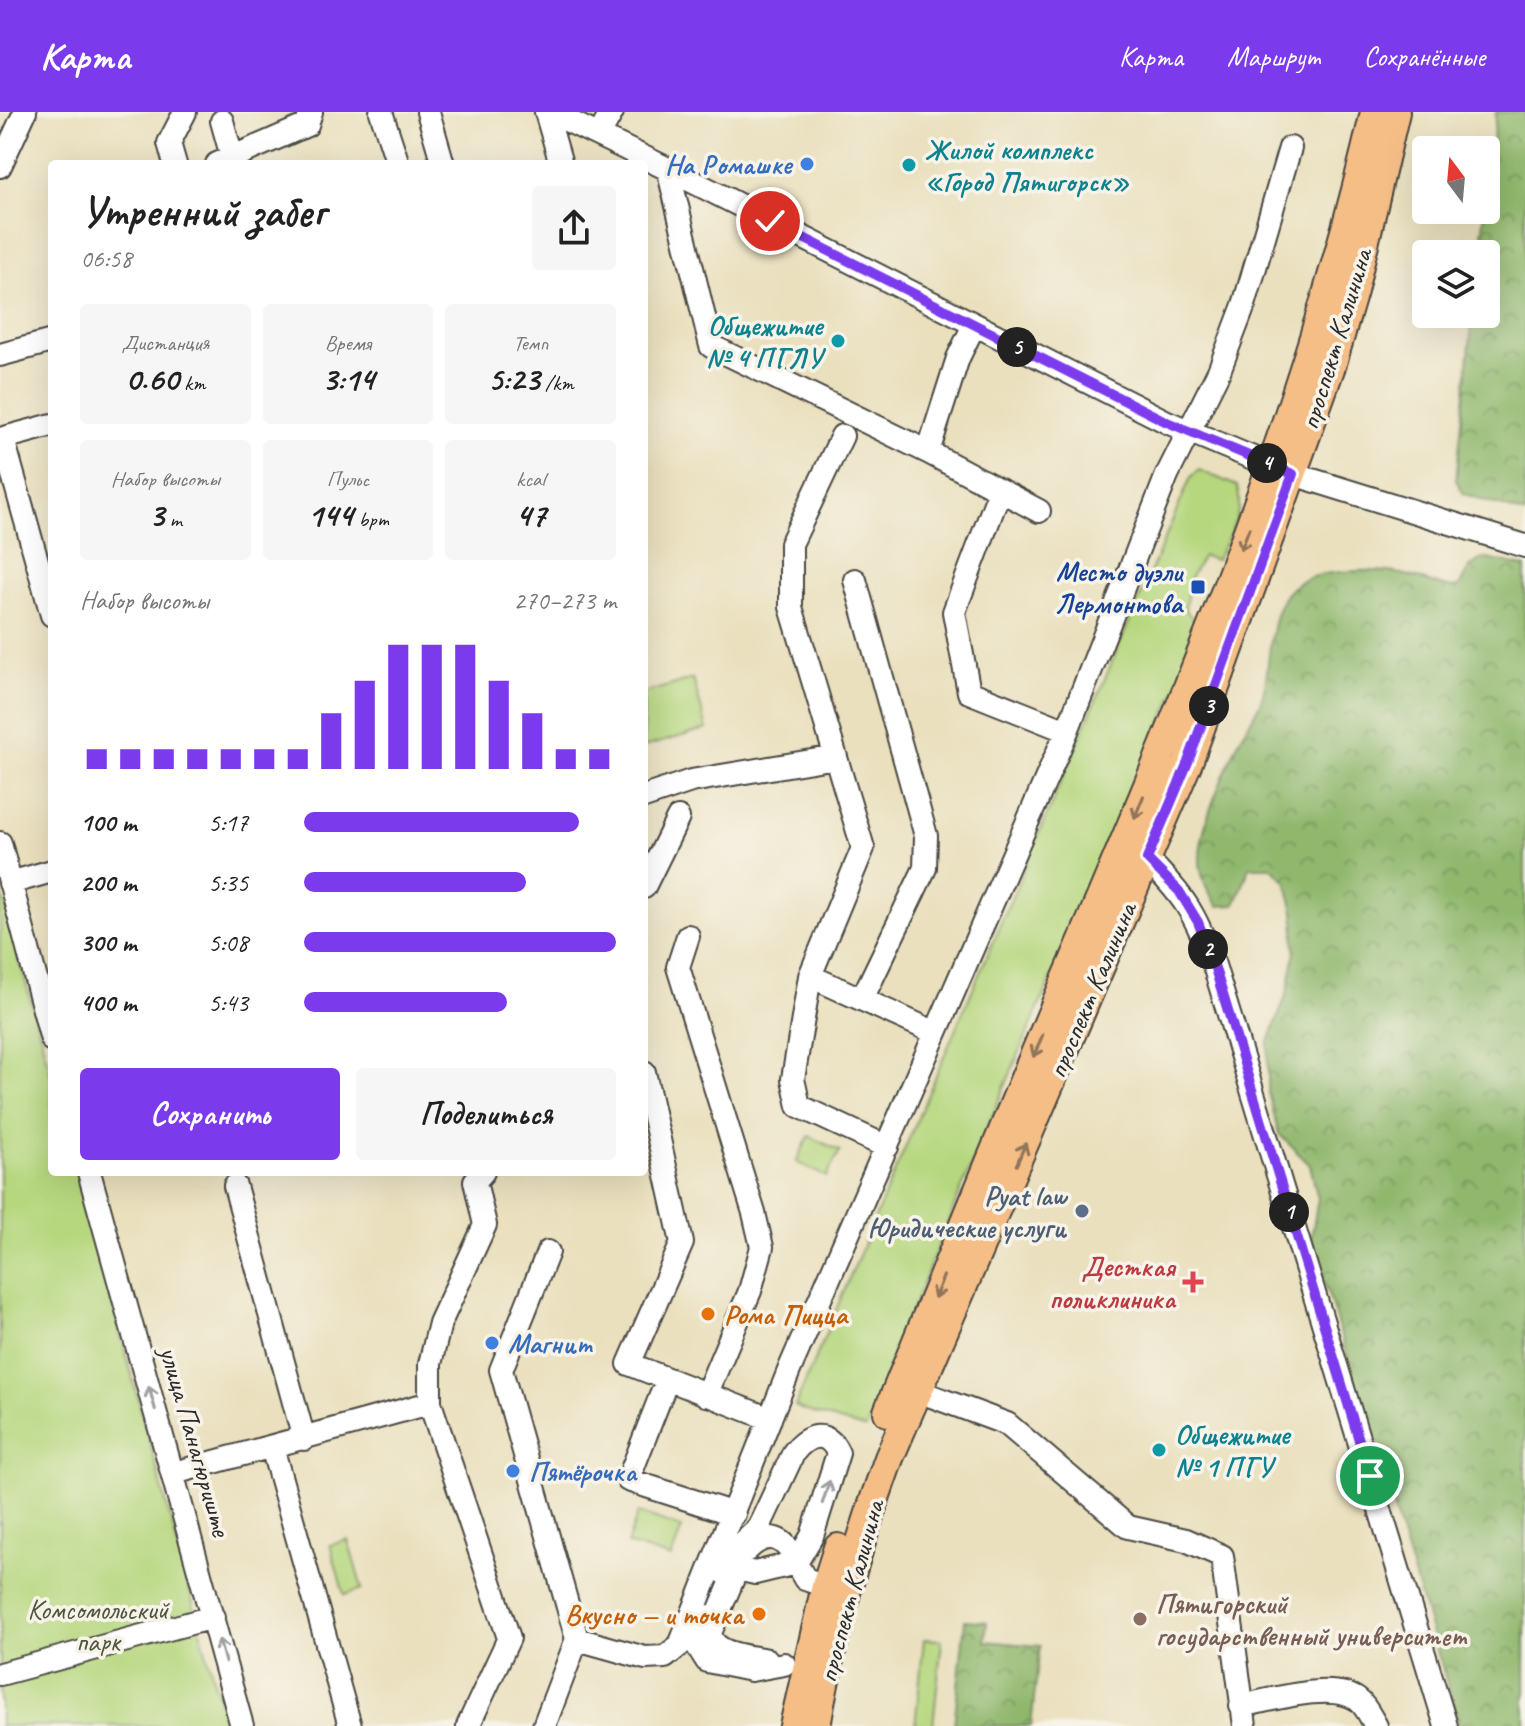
<!DOCTYPE html>
<html lang="ru">
<meta charset="utf-8">
<style>
body{margin:0;font-family:Caveat,sans-serif;background:#f6f6f6;color:#222;height:100vh;display:flex;flex-direction:column;font-size:30px;white-space:nowrap}
*{box-sizing:border-box;margin:0}
p{font-size:26px;color:#767676}
.icon{flex:none;width:44px;height:44px;fill:none;stroke:currentColor;stroke-width:2;stroke-linecap:round;stroke-linejoin:round}
.map{position:relative;flex:1;overflow:hidden}
.side{position:absolute;left:48px;top:48px;width:600px;height:1016px;display:flex;flex-direction:column;background:#fff;border-radius:8px;box-shadow:0 8px 32px #0002}
.side>*{flex:none}
.needle{width:52px;rotate:344deg}
.tools{position:absolute;left:1412px;top:24px;display:grid;gap:16px}
.tools a{display:grid;place-items:center;width:88px;height:88px;border-radius:8px;background:#fff;box-shadow:0 8px 32px #0002;font-size:40px}
.pin{position:absolute;display:grid;place-items:center;width:68px;height:68px;color:#fff;margin:-34px;border:4px solid #fff;border-radius:50%;box-shadow:0 2px 8px #0007}
.km{position:absolute;width:40px;height:40px;margin:-20px;border-radius:50%;background:#222;color:#fff;font-size:22px;line-height:40px;text-align:center}
.round{display:grid;place-items:center;flex:none;width:84px;height:84px;border-radius:8px;background:#f6f6f6}
.summary{display:flex;align-items:center;justify-content:space-between;height:136px;padding:0 32px}
h1{font-size:44px;font-weight:700;line-height:60px}
.stats{display:grid;grid-template-columns:repeat(3,1fr);gap:12px;height:136px;padding:8px 32px}
.stats div{display:grid;align-content:center;border-radius:8px;background:#f6f6f6;text-align:center}
.stats b{font-size:34px;font-weight:700}
.stats small{font-size:22px;font-weight:400}
.stats p{font-size:22px}
.chart{height:224px;padding:16px 32px}
.chart p{display:flex;justify-content:space-between}
.chart svg{width:100%;height:144px;margin-top:8px;stroke:#7c3aed;stroke-width:6}
.action{display:flex;gap:16px;margin-top:auto;padding:16px 32px}
.action a{flex:1;height:92px;border-radius:8px;background:#7c3aed;color:#fff;font-size:32px;font-weight:700;line-height:92px;text-align:center}
.action a+a{background:#f6f6f6;color:#222}
ul{padding:0 32px;list-style:none;font-size:26px}
li{display:grid;grid-template-columns:128px 96px 1fr;align-items:center;height:60px}
li i{height:20px;border-radius:10px;background:#7c3aed}
header{display:flex;align-items:center;gap:48px;box-sizing:border-box;height:112px;padding:0 40px;background:#7c3aed;color:#fff}
header strong{font-size:38px}
nav{display:flex;gap:44px;margin-inline-start:auto;font-size:28px}
.map>svg:first-child{display:block}
.green{fill:#b6d77e;stroke:#708154;stroke-width:2}
.forest{fill:url(#forest-crowns);stroke:#5e724c;stroke-width:2}
.lines{fill:none;stroke-linecap:round;stroke-linejoin:round}
.minor-casing{stroke:#484641;stroke-width:26}
.major-casing{stroke:#484641;stroke-width:32}
.minor{stroke:#fff;stroke-width:22}
.major{stroke:#f6be87;stroke-width:28}
.oneway{stroke:#907459}
.oneway2{stroke:#a0a0a0}
.route-casing{stroke:#fff;stroke-width:16}
.route{stroke:#7c3aed;stroke-width:10}
.shop-dot{fill:#3f7fe0;stroke:#f7f3e8;stroke-width:3}
.culture-dot{fill:#0f9aa8;stroke:#f7f3e8;stroke-width:3}
.transit-dot{fill:#1a4fb4;stroke:#f7f3e8;stroke-width:3}
.service-dot{fill:#5c6f8a;stroke:#f7f3e8;stroke-width:3}
.health-dot{fill:#e0444e;stroke:#f7f3e8;stroke-width:3}
.food-dot{fill:#e8710a;stroke:#f7f3e8;stroke-width:3}
.education-dot{fill:#8d6e63;stroke:#f7f3e8;stroke-width:3}
.labels{text-anchor:middle;stroke-width:7;stroke-linejoin:round;paint-order:stroke}
.culture-label{font-size:28px;font-weight:bold;fill:#0d838f;stroke:#f7f3e8;text-anchor:start}
.shop-label{font-size:28px;font-weight:bold;fill:#366cbe;stroke:#f7f3e8;text-anchor:start}
.street-label{font-size:28px;fill:#2b2b2b;stroke:#f7f3e8}
.transit-label{font-size:28px;font-weight:bold;fill:#164399;stroke:#f7f3e8;text-anchor:end}
.service-label{font-size:28px;font-weight:bold;fill:#4e5e75;stroke:#f7f3e8;text-anchor:end}
.health-label{font-size:28px;font-weight:bold;fill:#be3a42;stroke:#f7f3e8;text-anchor:end}
.food-label{font-size:28px;font-weight:bold;fill:#c56008;stroke:#f7f3e8;text-anchor:start}
.education-label{font-size:28px;font-weight:bold;fill:#785e54;stroke:#f7f3e8;text-anchor:start}
.park-label{font-size:28px;fill:#4e5640;stroke:#f7f3e8}
</style>
<header>
<strong>Карта</strong>
<nav><a>Карта</a><a>Маршрут</a><a>Сохранённые</a></nav>
</header>
<div class="map">
<svg width="1525" height="1614" viewBox="0 0 1525 1614">
<defs>
<pattern id="forest-crowns" width="20" height="18" patternUnits="userSpaceOnUse" patternTransform="scale(2)"><rect width="20" height="18" fill="#90b86d"/><path d="M2 6a3 3 0 1 1 6 0M12 15a3 3 0 1 1 6 0" fill="none" stroke="#76965a"/></pattern>
</defs>
<rect width="100%" height="100%" fill="#f7f3e8"/>
<filter id="ink" filterUnits="userSpaceOnUse"><feTurbulence type="fractalNoise" baseFrequency=".0125" numOctaves="2"/><feDisplacementMap in="SourceGraphic" scale="16" xChannelSelector="R" yChannelSelector="G"/><feConvolveMatrix kernelMatrix="1 2 1 2 8 2 1 2 1" color-interpolation-filters="sRGB"/></filter>
<filter id="wash" filterUnits="userSpaceOnUse"><feTurbulence type="fractalNoise" baseFrequency=".006" numOctaves="4" result="noise"/><feDisplacementMap in="SourceGraphic" scale="32" xChannelSelector="R" yChannelSelector="G"/><feGaussianBlur stdDeviation="1.8" result="paint"/><feColorMatrix in="noise" values="0 0 0 0 0 0 0 0 0 0 0 0 0 0 0 0 0 1.4 0 .05"/><feComposite in="paint" operator="in"/></filter>
<g filter="url(#wash)">
<rect width="100%" height="100%" fill="#eae0be"/>
<path class="green" d="M1199 358 1237 374C1245 401 1229 424 1216 448L1203 444 1190 466 1185 497 1196 511 1187 551C1080 806 963 1058 866 1317L803 1298 795 1294 1191 365Z
M693 567 707 617 644 635V581Z
M0 775 52 967V1060H77L226 1614H0Z
M809 1024 840 1039 826 1065 796 1050Z
M638 1401 682 1416 671 1446 627 1432Z
M348 1428 362 1477 344 1483 330 1433Z
M924 1527 942 1528 933 1614H915Z"/>
<path class="forest" d="M1496 0H1525V402L1464 382 1456 368 1473 202H1486V142H1480Z
M1482 446 1525 455V1614H1460L1311 1126 1318 1087 1310 1053 1279 1022 1268 981V932L1288 878 1295 839 1294 799 1286 769 1271 755H1250L1235 793 1218 794C1208 780 1201 767 1200 749 1199 716 1223 664 1237 633 1244 617 1257 602 1262 585 1274 548 1262 482 1309 466 1335 457 1379 457 1406 463 1425 467 1438 476 1458 476L1469 456Z
M965 1508 987 1510 985 1529 1040 1534 1031 1614H954Z"/>
</g>
<g filter="url(#ink)">
<g class="lines">
<g class="minor-casing">
<path id="minor" d="M381 0 398 52
M428 0 443 52
M546 0 561 52
M550 0 668 57 1167 310 1272 354
M222 9 232 45
M599 23 612 0
M175 52 169 31 185 0
M217 52 307 13 311 0
M0 54 25 0
M668 57 711 234 928 340
M974 213 958 246 928 340 1039 399
M0 243 52 229
M842 324 791 432V495L863 736 810 864 793 967 799 994 887 1035
M0 327 52 313
M3 327 52 503
M1293 362 1525 434
M1000 378 954 500 969 580 1067 619
M855 468 926 724 925 756 862 887
M644 685 691 669 836 645
M0 731 52 928
M1147 747C1184 784 1195 801 1213 850L1446 1614
M10 771 52 759
M644 775 678 706
M688 824 678 855 754 1101 762 1135 750 1179 706 1283
M810 864 934 920
M644 960 682 1131 629 1252 770 1307
M89 1060 242 1614
M235 1074 304 1327
M548 1140 501 1258 577 1527 645 1546 665 1545 680 1533 790 1256 1067 619 1167 363 1219 259 1244 193 1290 36
M667 1268 628 1368 734 1402
M918 1279 1007 1312 1128 1415 1186 1428 1222 1444 1245 1614
M272 1335 350 1614
M174 1361 430 1291
M747 1438C768 1417 786 1425 796 1451
M725 1461 737 1436 758 1417 794 1340C808 1322 828 1317 838 1341L812 1424 796 1451
M706 1504 698 1535 707 1549 751 1558 784 1552
M767 1548C749 1544 712 1543 710 1521L737 1457 755 1461 796 1451 805 1467 826 1474
M0 1562 213 1505
M1241 1594C1271 1588 1333 1569 1358 1588 1366 1594 1371 1606 1376 1614
M468 1614 509 1526 430 1291V1252L440 1211 485 1113 475 1069 483 1060
M544 1614 577 1527"/>
</g>
<g class="major-casing">
<path id="major" d="M888 1300C949 1151 1009 1002 1072 854 1190 576 1308 296 1375 0
M794 1614 826 1474 838 1436
M816 1614C832 1522 857 1434 889 1346L1188 650 1332 251 1353 179 1395 0"/>
</g>
<use href="#minor" class="minor"/>
<use href="#major" class="major"/>
</g>
<defs><path id="oneway-shaft" d="M-6 0H5M1.5-3L5.5 0L1.5 3" fill="none" stroke-width="1.6" stroke-linecap="round" stroke-linejoin="round" transform="scale(2)"/></defs>
<g class="oneway">
<use href="#oneway-shaft" transform="translate(1245 427) rotate(111)"/>
<use href="#oneway-shaft" transform="translate(1139 695) rotate(112)"/>
<use href="#oneway-shaft" transform="translate(1038 934) rotate(113)"/>
<use href="#oneway-shaft" transform="translate(1021 1042) rotate(-67)"/>
<use href="#oneway-shaft" transform="translate(939 1175) rotate(112)"/>
</g>
<g class="oneway2">
<use href="#oneway-shaft" transform="translate(152 1286) rotate(-106)"/>
<use href="#oneway-shaft" transform="translate(826 1380) rotate(-72)"/>
<use href="#oneway-shaft" transform="translate(222 1539) rotate(-105)"/>
</g>
</g>
<g class="lines" filter="url(#ink)">
<g class="route-casing">
<path id="route" d="M770 109 1167 310 1293 362 1188 650 1147 747 1179 779 1198 810 1213 850 1370 1364"/>
</g>
<use href="#route" class="route"/>
</g>
<g class="shop-dot">
<circle cx="807" cy="52" r="8"/>
<circle cx="492" cy="1231" r="8"/>
<circle cx="513" cy="1359" r="8"/>
</g>
<g class="culture-dot">
<circle cx="909" cy="53" r="8"/>
<circle cx="838" cy="229" r="8"/>
<circle cx="1159" cy="1338" r="8"/>
</g>
<rect class="transit-dot" x="1190" y="467" width="16" height="16" rx="4"/>
<circle class="service-dot" cx="1082" cy="1099" r="8"/>
<path class="health-dot" d="M1189 1158h8v8h8v8h-8v8h-8v-8h-8v-8h8z"/>
<g class="food-dot">
<circle cx="708" cy="1202" r="8"/>
<circle cx="759" cy="1502" r="8"/>
</g>
<circle class="education-dot" cx="1140" cy="1507" r="8"/>
<g class="labels">
<g class="culture-label">
<text x="925" y="47">Жилой комплекс<tspan x="925" dy="32">«Город Пятигорск»</tspan></text>
<text x="822" y="223" text-anchor="end">Общежитие<tspan x="822" dy="32">№ 4 ПГЛУ</tspan></text>
<text x="1175" y="1332">Общежитие<tspan x="1175" dy="32">№ 1 ПГУ</tspan></text>
</g>
<g class="shop-label">
<text x="791" y="62" text-anchor="end">На Ромашке</text>
<text x="508" y="1241">Магнит</text>
<text x="529" y="1369">Пятёрочка</text>
</g>
<g class="street-label">
<text transform="translate(1335 227) rotate(-73)" y="10">проспект Калинина</text>
<text transform="translate(1091 878) rotate(-67)" y="10">проспект Калинина</text>
<text transform="translate(196 1329) rotate(74)" y="10">улица Панагюриште</text>
<text transform="translate(850 1479) rotate(-75)" y="10">проспект Калинина</text>
</g>
<g class="transit-label">
<text x="1182" y="469">Место дуэли<tspan x="1182" dy="32">Лермонтова</tspan></text>
</g>
<g class="service-label">
<text x="1066" y="1093">Pyat law<tspan x="1066" dy="32">Юридические услуги</tspan></text>
</g>
<g class="health-label">
<text x="1175" y="1164">Десткая<tspan x="1175" dy="32">поликлиника</tspan></text>
</g>
<g class="food-label">
<text x="724" y="1212">Рома Пицца</text>
<text x="743" y="1512" text-anchor="end">Вкусно — и точка</text>
</g>
<g class="education-label">
<text x="1156" y="1501">Пятигорский<tspan x="1156" dy="32">государственный университет</tspan></text>
</g>
<g class="park-label">
<text x="98" y="1507">Комсомольский<tspan x="98" dy="32">парк</tspan></text>
</g>
</g>
</svg>
<div class="tools">
<a><svg class="needle" viewBox="-14 -14 28 28"><path d="M0-13l5 13h-10z" fill="#e53935"/><path d="M0 13l5-13h-10z" fill="#767676"/></svg></a>
<a><svg class="icon" aria-label="layers" viewBox="0 0 24 24"><path d="M12 4l9 5-9 5-9-5zM3 14l9 5 9-5"/></svg></a>
</div>
<div class="pin" style="left:1370px;top:1364px;background:#1e9e55"><svg class="icon" aria-label="arrive" viewBox="0 0 24 24"><path d="M6 21V4h12l-3 4 3 4H6"/></svg></div>
<div class="pin" style="left:770px;top:109px;background:#d93025"><svg class="icon" aria-label="check" viewBox="0 0 24 24"><path d="M5 12l5 5 9-10"/></svg></div>
<b class="km" style="left:1289px;top:1100px">1</b>
<b class="km" style="left:1208px;top:837px">2</b>
<b class="km" style="left:1209px;top:594px">3</b>
<b class="km" style="left:1267px;top:351px">4</b>
<b class="km" style="left:1017px;top:235px">5</b>
<section class="side">
<div class="summary"><div><h1>Утренний забег</h1><p>06:58</p></div><a class="round"><svg class="icon" aria-label="share" viewBox="0 0 24 24"><path d="M12 15V3M7 8l5-5 5 5M5 13v7h14v-7"/></svg></a></div>
<div class="stats">
<div><p>Дистанция</p><b>0.60<small> km</small></b></div>
<div><p>Время</p><b>3:14</b></div>
<div><p>Темп</p><b>5:23<small> /km</small></b></div>
</div>
<div class="stats">
<div><p>Набор высоты</p><b>3<small> m</small></b></div>
<div><p>Пульс</p><b>144<small> bpm</small></b></div>
<div><p>kcal</p><b>47</b></div>
</div>
<div class="chart"><p><span>Набор высоты</span>270–273 m</p>
<svg viewBox="0 0 160 44" preserveAspectRatio="none"><path d="M5 44V38M15 44V38M25 44V38M35 44V38M45 44V38M55 44V38M65 44V38M75 44V27M85 44V17M95 44V6M105 44V6M115 44V6M125 44V17M135 44V27M145 44V38M155 44V38"/></svg>
</div>
<ul>
<li><b>100 m</b>5:17<i style="width:88%"></i></li>
<li><b>200 m</b>5:35<i style="width:71%"></i></li>
<li><b>300 m</b>5:08<i style="width:100%"></i></li>
<li><b>400 m</b>5:43<i style="width:65%"></i></li>
</ul>
<div class="action"><a>Сохранить</a><a>Поделиться</a></div>
</section>
</div>
